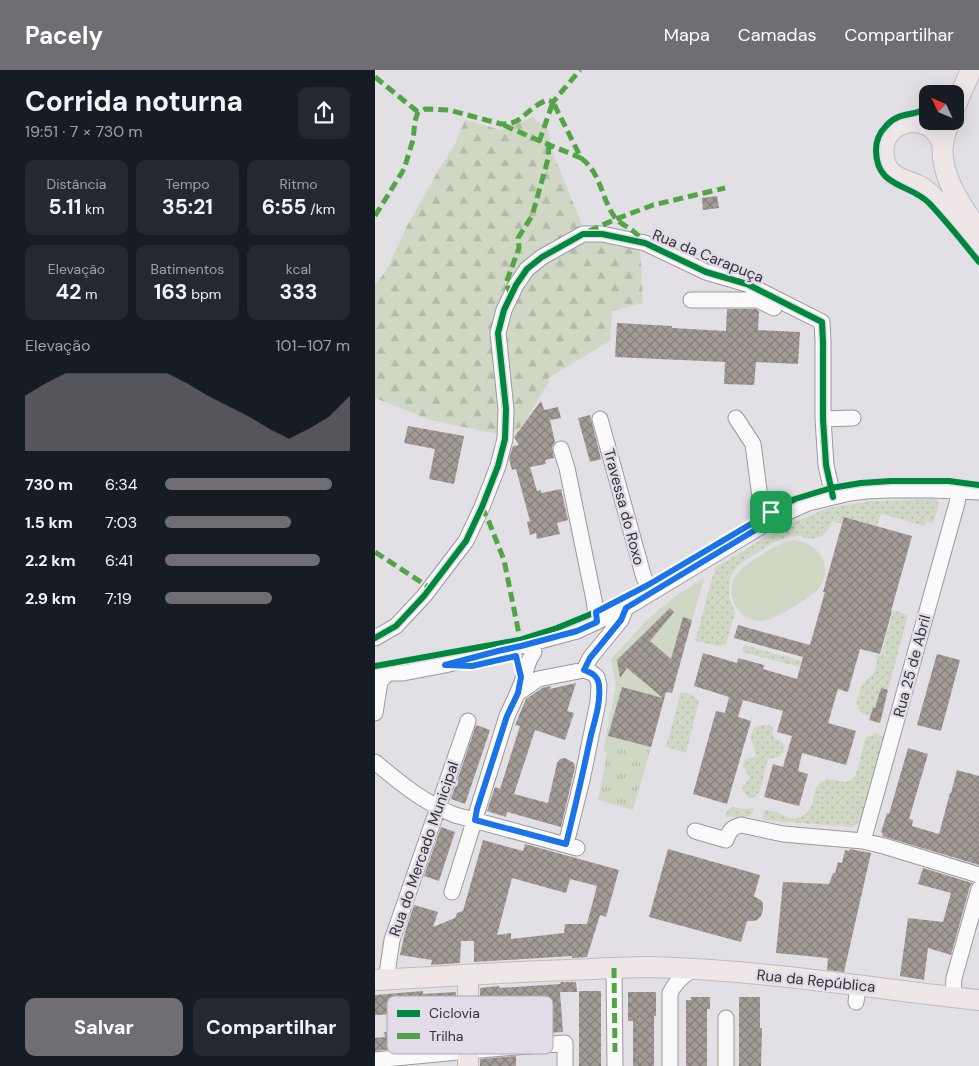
<!DOCTYPE html>
<html lang="pt">
<meta charset="utf-8">
<style>
body{margin:0;font-family:"DM Sans",sans-serif;background:#242831;color:#f1f3f6;height:100vh;display:flex;flex-direction:column;font-size:19px;white-space:nowrap}
*{box-sizing:border-box;margin:0}
p{font-size:16px;color:#9ea1a6}
.icon{flex:none;width:28px;height:28px;fill:none;stroke:currentColor;stroke-width:2;stroke-linecap:round;stroke-linejoin:round}
.map{position:relative;flex:1;overflow:hidden}
.panel{display:flex;flex-direction:column;background:#171b24;width:375px}
.panel>*{flex:none}
.needle{width:32px;rotate:314deg}
.tools{position:absolute;left:544px;top:15px;display:grid;gap:10px}
.tools a{display:grid;place-items:center;width:45px;height:45px;border-radius:10px;background:#171b24;box-shadow:0 5px 20px #0002;font-size:25px}
.pin{position:absolute;display:grid;place-items:center;width:42px;height:42px;color:#fff;margin:-21px;border-radius:10px;box-shadow:0 2px 8px #0006}
.round{display:grid;place-items:center;flex:none;width:52px;height:52px;border-radius:10px;background:#242831}
.summary{display:flex;align-items:center;justify-content:space-between;height:85px;padding:0 25px}
h1{font-size:28px;font-weight:700;line-height:38px}
.metrics{display:grid;grid-template-columns:repeat(3,1fr);gap:8px;height:85px;padding:5px 25px}
.metrics div{display:grid;align-content:center;border-radius:10px;background:#242831;text-align:center}
.metrics b{font-size:21px;font-weight:700}
.metrics small{font-size:14px;font-weight:400}
.metrics p{font-size:14px}
.chart{height:140px;padding:10px 25px}
.chart p{display:flex;justify-content:space-between}
.chart svg{width:100%;height:90px;margin-top:5px;fill:#706e73;opacity:.7}
.button{display:flex;gap:10px;margin-top:auto;padding:10px 25px}
.button a{flex:1;height:58px;border-radius:10px;background:#706e73;color:#fff;font-size:20px;font-weight:700;line-height:58px;text-align:center}
.button a+a{background:#242831;color:#f1f3f6}
ul{padding:0 25px;list-style:none;font-size:16px}
li{display:grid;grid-template-columns:80px 60px 1fr;align-items:center;height:38px}
li i{height:12px;border-radius:6px;background:#706e73}
header{display:flex;align-items:center;gap:30px;box-sizing:border-box;height:70px;padding:0 25px;background:#706e73;color:#fff}
header strong{font-size:24px}
nav{display:flex;gap:28px;margin-inline-start:auto;font-size:18px}
main{display:flex;flex:1;min-height:0}
.map>svg:first-child{display:block}
.grass{fill:url(#grass-dots)}
.forest{fill:url(#forest-firs)}
.park{fill:url(#park-tufts)}
.pitch{fill:#d0d8c5}
.building{fill:url(#building-cross-hatch);fill-rule:evenodd}
.lines{fill:none;stroke-linecap:round;stroke-linejoin:round}
.minor-casing{stroke:#9b999e;stroke-width:17}
.major-casing{stroke:#bdbbbe;stroke-width:22}
.minor{stroke:#fbfafb;stroke-width:15}
.major{stroke:#efe6e8;stroke-width:20}
.quiet{stroke:#52a544;stroke-width:5;stroke-dasharray:10 5;stroke-linecap:butt}
.cycleway-casing{stroke:#e2dce8;stroke-width:9}
.cycleway{stroke:#00873e;stroke-width:6}
.route-casing{stroke:#fff;stroke-width:10}
.route{stroke:#1a73e8;stroke-width:6}
.labels{text-anchor:middle;stroke-width:5;stroke-linejoin:round;paint-order:stroke}
.street-label{font-size:15px;fill:#333135;stroke:#e2dce8}
.key{fill:#e2dce8;stroke:#aea9b2;stroke-width:1}
.key-label{font-size:14px;fill:#333135}
</style>
<header>
<strong>Pacely</strong>
<nav><a>Mapa</a><a>Camadas</a><a>Compartilhar</a></nav>
</header>
<main>
<section class="panel">
<div class="summary"><div><h1>Corrida noturna</h1><p>19:51 · 7 × 730 m</p></div><a class="round"><svg class="icon" aria-label="share" viewBox="0 0 24 24"><path d="M12 15V3M7 8l5-5 5 5M5 13v7h14v-7"/></svg></a></div>
<div class="metrics">
<div><p>Distância</p><b>5.11<small> km</small></b></div>
<div><p>Tempo</p><b>35:21</b></div>
<div><p>Ritmo</p><b>6:55<small> /km</small></b></div>
</div>
<div class="metrics">
<div><p>Elevação</p><b>42<small> m</small></b></div>
<div><p>Batimentos</p><b>163<small> bpm</small></b></div>
<div><p>kcal</p><b>333</b></div>
</div>
<div class="chart"><p><span>Elevação</span>101–107 m</p>
<svg viewBox="0 0 160 44" preserveAspectRatio="none"><path d="M0 44V17L10 11L20 6L30 6L40 6L50 6L60 6L70 6L80 11L90 17L100 22L110 27L120 33L130 38L140 33L150 27L160 17V44z"/></svg>
</div>
<ul>
<li><b>730 m</b>6:34<i style="width:90%"></i></li>
<li><b>1.5 km</b>7:03<i style="width:68%"></i></li>
<li><b>2.2 km</b>6:41<i style="width:84%"></i></li>
<li><b>2.9 km</b>7:19<i style="width:58%"></i></li>
</ul>
<div class="button"><a>Salvar</a><a>Compartilhar</a></div>
</section>
<div class="map">
<svg width="604" height="996" viewBox="0 0 604 996">
<defs>
<pattern id="grass-dots" width="8" height="8" patternUnits="userSpaceOnUse" patternTransform="scale(1.25)"><rect width="8" height="8" fill="#d0d8c5"/><path d="M2 2h.1M6 6h.1" fill="none" stroke="#b3baaa" stroke-width="1.8" stroke-linecap="round"/></pattern>
<pattern id="forest-firs" width="22" height="20" patternUnits="userSpaceOnUse" patternTransform="scale(1.25)"><rect width="22" height="20" fill="#d0d8c5"/><path d="M5 1l3.5 6h-7zM16 11l3.5 6h-7z" fill="#b3baaa"/></pattern>
<pattern id="park-tufts" width="24" height="20" patternUnits="userSpaceOnUse" patternTransform="scale(1.25)"><rect width="24" height="20" fill="#d0d8c5"/><path d="M3 7l-1-3M5 7V3M7 7l1-3M15 17l-1-3M17 17v-4M19 17l1-3" fill="none" stroke="#b3baaa"/></pattern>
<pattern id="building-cross-hatch" width="8" height="8" patternUnits="userSpaceOnUse" patternTransform="scale(1.25)"><rect width="8" height="8" fill="#a39b96"/><path d="M0 0l8 8M0 8l8-8" fill="none" stroke="#857f7b"/></pattern>
</defs>
<rect width="100%" height="100%" fill="#e2dfe5"/>
<path class="grass" d="M561 429 564 434 558 453 551 451 550 456 506 444 502 456 469 447 467 454 458 451C455 455 453 459 451 462 445 470 435 470 427 467V466C420 466 413 466 407 469 398 472 369 490 362 497 358 501 356 506 354 511L355 512 354 518V527L360 543 351 574 343 576 320 571 340 498 409 456 453 438 496 431Z
M518 540 533 545 513 620 506 619 502 631 510 634 508 640 498 638 495 646C484 644 480 638 483 626 485 623 485 618 487 615 491 609 498 607 500 600 502 595 502 590 501 584L506 586Z
M369 575 427 591 425 597 367 582Z
M306 622 316 624 324 631 311 683 291 677Z
M395 655 398 658 397 664 399 668 408 673 409 683 404 687 393 689 385 721 380 727 374 728 369 723 367 718 375 708 368 696 369 691 373 688H378L381 686C379 673 371 670 380 657L385 655Z
M502 663 508 667 487 749 478 757 388 750 389 740C392 740 396 740 400 742 408 744 413 750 422 748 443 743 434 725 444 714 456 701 471 722 481 704L491 667Z
M358 737 369 739 378 738 377 744 370 748 350 746 353 740Z"/>
<path class="forest" d="M158 47 173 60 177 81 212 167 265 177 268 233 237 241 235 271 173 308 174 312 148 354 134 368 122 364 56 350 0 328V214L8 205 14 195 32 156 67 94 79 76 90 50 126 60Z"/>
<path class="park" d="M245 669 276 677 258 740 223 730 232 682 241 684Z"/>
<path class="pitch" d="M419 470C443 473 459 495 445 517 438 527 398 551 386 551 363 551 348 524 361 505 367 496 398 477 408 473 412 471 415 471 419 470Z
M329 508 297 623 291 622 276 677 246 669 241 684 228 681 241 616 236 589 274 548 302 525Z"/>
<path class="building" d="M342 126 344 138 328 140 327 128Z
M352 239H381L384 241 383 260 425 262 423 294 381 292 379 315 349 314 350 292 240 287 242 253 297 256V258L351 261Z
M166 331 169 340 183 337 186 348 175 350 180 372 177 377 179 388 170 390 171 394 155 397 162 421 166 420V423L186 419 193 450 182 453 185 464 162 469 161 463 155 465 152 452 155 451 141 399 137 400 134 389 138 376 144 375 139 367Z
M215 345 226 389 215 392 203 348Z
M33 356 89 366 79 414 54 409 60 379 29 373Z
M469 447 537 466 516 541H517L505 584 485 579 473 622 463 619 453 653 481 661 471 695 427 683 423 701 433 704 424 736 389 727 398 694 408 697 417 666 402 662 408 641 368 630 363 647 376 651 352 734 318 724 341 641 350 643 354 627 319 616 328 583 362 593 363 588 389 595 388 599 422 609 428 587 359 568 363 555 435 575 450 522H448Z
M295 538 299 542 275 571 296 589 308 547 317 550 297 623 291 622 276 677 233 666 247 617 288 628 252 598 245 608 242 590Z
M562 584 585 590 566 661 542 655Z
M201 613 192 641 199 643 190 670 160 660 139 724 173 733 182 693 185 689 190 688 199 693 200 697 186 757 132 742 131 747 112 741 120 717 125 719 145 656 140 655 151 629 167 618 176 616 175 619Z
M506 618 513 620 505 653 494 650 498 638H500Z
M101 655 115 660 90 734 76 729Z
M533 678 553 684 534 749 538 750 537 756 564 764 575 723H576L582 700 604 706V795L507 766 508 763 506 762 512 743 514 744Z
M66 757 80 762 64 811 49 806Z
M108 770 148 781 150 774 244 800 231 847 225 845 212 887 197 888V886L99 892V871H86L85 893 56 895 57 890 25 885 30 862 39 835 63 842 58 857 80 848 82 843 88 841ZM137 808 191 823 195 809 222 816 212 854H190L189 863 136 869V863L122 865Z
M293 779 385 805 379 826 387 831 388 835V840L386 846 382 850 378 851H372L366 872 274 847Z
M475 779 496 783 469 902 452 900 453 888 401 883 408 812 454 814 458 803H460L463 792 467 793 470 780 474 781Z
M548 798 597 813 595 816 576 885 553 878 549 910 525 906 533 848 568 852 576 823 543 814Z
M186 912H201L202 922H185L188 962 154 964V961V967H145L144 958 154 957 152 934 122 936 123 959H117V961H110L111 964 105 965V918L124 916 125 918 185 914Z
M48 921V924L81 922V973L0 981V968L10 967 9 962H22L26 944 0 945V925Z
M204 921H226V996H204Z
M253 922H281V946H279V996H258V951H253Z
M316 927H335V939H332V996H311V930H316Z
M364 927H385V958H387L386 996H364Z
M141 986V996H105V989Z"/>
<g class="lines">
<g class="minor-casing">
<path id="minor" d="M316 230H383L399 238
M361 348 378 374 385 427 400 448
M225 349 269 508 278 522
M448 349 478 348
M186 379 192 398 219 530 222 552
M0 568 21 556 49 526 91 471 107 437 123 396 130 369 131 339 123 263 129 240 141 215 152 199 167 187 208 164H227L270 173 331 202 372 214 447 252 448 272V349L451 395 458 427
M209 600 215 588 246 550 251 538
M0 603H28L70 595 123 581 146 576 202 561 251 538 400 448 433 433 475 423 491 421 513 420H558L604 422
M143 623 163 609 209 600 217 603 222 607 224 615 223 632 207 710 191 774
M0 643 5 612 9 607 14 603
M0 692C25 713 49 733 80 745L202 778
M320 761 351 770C354 761 357 757 366 755L408 764 488 771 509 776 604 805
M488 771 582 433 584 420
M77 822 132 646C138 633 144 621 148 609 152 599 152 591 159 582
M239 898 240 996
M11 910 17 870 93 651
M578 927 579 908 604 819
M481 932 483 915
M0 990 93 981 190 973V996
M295 996V923C300 913 307 906 317 900
M351 996V948"/>
</g>
<g class="major-casing">
<path id="major" d="M580 37 596 0
M574 51C572 59 569 66 568 74 564 106 588 137 604 162
M568 75C565 68 562 61 555 57 540 47 517 53 510 71 507 80 508 92 514 100 523 111 537 111 548 118 555 123 561 130 567 136 580 150 592 165 604 180
M93 905V996
M0 910C64 907 129 902 193 900 221 899 248 897 276 897 386 900 495 918 604 930"/>
</g>
<use href="#minor" class="minor"/>
<use href="#major" class="major"/>
<path class="quiet" d="M0 7 43 42
M129 55C154 67 180 77 206 88
M164 72 178 32 206 88C226 103 226 127 239 146 243 153 252 156 258 161 262 164 265 168 269 172
M0 146 29 99 38 70 40 51 43 42 50 39 74 40 126 54C144 54 145 48 158 38 162 35 167 32 172 30L178 32 205 0
M214 161 241 149 278 135 350 118
M136 225 131 213 144 178 143 168 157 146 173 89 174 74
M107 437 114 452 129 490 146 574
M0 482 55 518
M239 898 240 982"/>
<g class="cycleway-casing">
<path id="cycleway" d="M552 38C538 47 524 41 511 56 505 62 501 71 501 80 501 118 534 113 554 133 572 152 588 172 604 192
M0 568 21 556 49 526 91 471 107 437 123 396 130 369 131 339 123 263 129 240 141 215 152 199 167 187 208 164H227L270 173 331 202 372 214 447 252 448 272V349L451 395 458 427
M0 596 144 570 182 558 221 542 259 523 408 435 420 429 456 418 486 413 516 411H574L604 415"/>
</g>
<use href="#cycleway" class="cycleway"/>
</g>
<g class="lines">
<g class="route-casing">
<path id="route" d="M396 442 400 448 251 538 246 550 215 588 209 600C217 603 223 606 224 615 226 631 220 650 216 665 208 702 200 738 191 774L100 750 102 739 132 646 143 623 146 607 141 586 97 596 70 595 123 581 146 576 202 561 222 552 221 542 273 515Z"/>
</g>
<use href="#route" class="route"/>
</g>
<g class="labels">
<g class="street-label">
<text transform="translate(333 186) rotate(22)" y="5">Rua da Carapuça</text>
<text transform="translate(249 437) rotate(75)" y="5">Travessa do Roxo</text>
<text transform="translate(537 596) rotate(-75)" y="5">Rua 25 de Abril</text>
<text transform="translate(49 779) rotate(-71)" y="5">Rua do Mercado Municipal</text>
<text transform="translate(441 911) rotate(6)" y="5">Rua da República</text>
</g>
</g>
<rect x="12" y="926" width="166" height="58" rx="8" class="key"/>
<rect x="22" y="940" width="23" height="7" fill="#00873e"/>
<rect x="22" y="963" width="23" height="6" fill="#52a544"/>
<g class="key-label">
<text x="54" y="948">Ciclovia</text>
<text x="54" y="971">Trilha</text>
</g>
</svg>
<div class="tools">
<a><svg class="needle" viewBox="-14 -14 28 28"><path d="M0-13l5 13h-10z" fill="#e53935"/><path d="M0 13l5-13h-10z" fill="#9ea1a6"/></svg></a>
</div>
<div class="pin" style="left:396px;top:442px;background:#1e9e55"><svg class="icon" aria-label="arrive" viewBox="0 0 24 24"><path d="M6 21V4h12l-3 4 3 4H6"/></svg></div>
</div>
</main>
